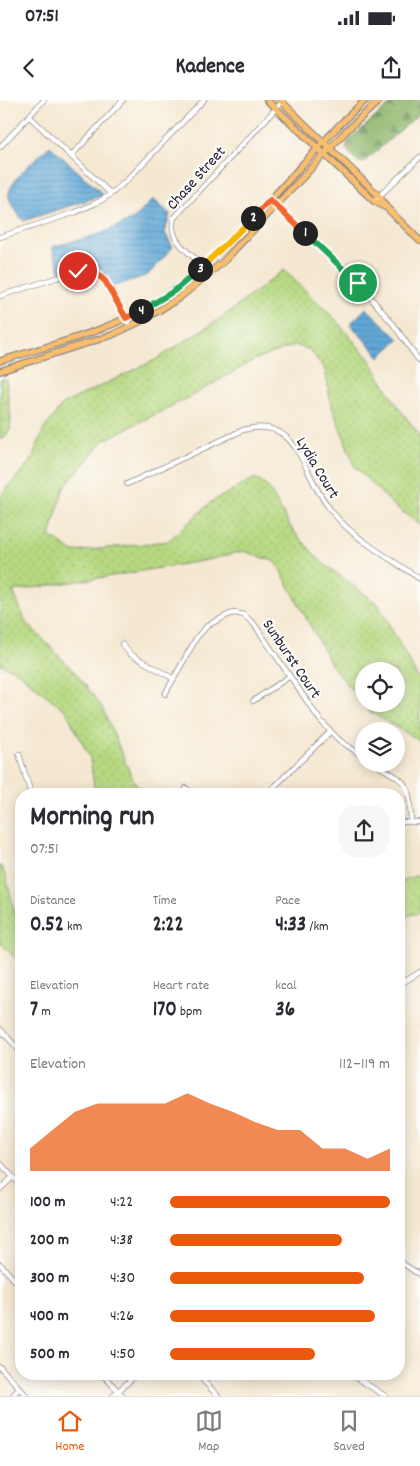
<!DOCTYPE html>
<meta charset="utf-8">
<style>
body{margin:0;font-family:Dekko,sans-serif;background:#f7f7f7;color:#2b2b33;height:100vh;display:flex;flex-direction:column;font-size:19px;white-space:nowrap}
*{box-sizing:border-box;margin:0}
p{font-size:16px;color:#7c7c81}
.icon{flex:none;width:28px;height:28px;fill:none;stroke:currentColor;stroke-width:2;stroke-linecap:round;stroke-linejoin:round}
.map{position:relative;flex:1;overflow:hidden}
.side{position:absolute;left:15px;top:688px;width:390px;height:592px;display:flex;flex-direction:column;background:#fff;border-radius:20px;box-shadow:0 2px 12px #0003}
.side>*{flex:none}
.buttons{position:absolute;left:355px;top:562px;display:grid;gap:10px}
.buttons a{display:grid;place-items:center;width:50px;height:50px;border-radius:50%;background:#fff;box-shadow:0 2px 12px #0003;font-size:25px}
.pin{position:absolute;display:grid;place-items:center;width:42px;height:42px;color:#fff;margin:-21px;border:2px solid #fff;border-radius:50%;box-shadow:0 1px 5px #0007}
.km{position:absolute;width:25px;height:25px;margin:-12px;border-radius:50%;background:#222;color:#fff;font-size:14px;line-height:25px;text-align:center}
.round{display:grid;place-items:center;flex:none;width:52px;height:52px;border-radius:20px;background:#f7f7f7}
.headline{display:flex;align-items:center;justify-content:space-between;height:85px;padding:0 15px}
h1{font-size:28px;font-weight:800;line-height:38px}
.metrics{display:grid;grid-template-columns:repeat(3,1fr);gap:8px;height:85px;padding:5px 15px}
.metrics div{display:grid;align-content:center}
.metrics b{font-size:21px;font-weight:800}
.metrics small{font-size:14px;font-weight:400}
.metrics p{font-size:14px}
.chart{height:140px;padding:10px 15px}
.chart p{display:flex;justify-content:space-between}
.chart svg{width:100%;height:90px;margin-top:5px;fill:#ea580c;opacity:.7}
ul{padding:0 15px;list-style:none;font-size:16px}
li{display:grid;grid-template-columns:80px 60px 1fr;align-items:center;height:38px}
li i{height:12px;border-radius:6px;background:#ea580c}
.status{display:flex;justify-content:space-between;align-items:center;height:35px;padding:0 25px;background:#fff;direction:ltr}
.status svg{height:14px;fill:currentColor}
header{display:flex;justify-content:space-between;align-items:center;height:65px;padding:0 15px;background:#fff;font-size:22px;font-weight:800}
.tabs{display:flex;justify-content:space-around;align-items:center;height:70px;border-top:1px solid #e1e1e2;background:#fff;font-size:14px;color:#7c7c81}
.tabs a{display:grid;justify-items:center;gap:2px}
.tabs .current{color:#ea580c}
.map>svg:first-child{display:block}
.grass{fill:url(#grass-dots);stroke:#6c7d5e;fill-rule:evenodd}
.forest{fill:url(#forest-firs);stroke:#596d54}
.wetland{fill:url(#wetland-marsh);stroke:#6c7d5e}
.water{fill:url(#water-rules);stroke:#42668a}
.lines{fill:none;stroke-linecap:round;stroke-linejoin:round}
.minor-casing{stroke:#8c8586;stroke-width:6}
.major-casing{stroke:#8c8586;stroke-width:8}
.minor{stroke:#fff;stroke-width:4.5}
.major{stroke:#f9be6d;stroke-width:5.5}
.split-1-casing{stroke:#fff;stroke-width:10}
.split-2-casing{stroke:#fff;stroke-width:10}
.split-3-casing{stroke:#fff;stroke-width:10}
.split-4-casing{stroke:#fff;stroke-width:10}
.split-5-casing{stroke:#fff;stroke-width:10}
.split-6-casing{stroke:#fff;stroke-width:10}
.split-1{stroke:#22a559;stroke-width:6}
.split-2{stroke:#f0652b;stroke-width:6}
.split-3{stroke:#f5b400;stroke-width:6}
.split-4{stroke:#22a559;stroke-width:6}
.split-5{stroke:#f0652b;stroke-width:6}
.split-6{stroke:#f5b400;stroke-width:6}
.labels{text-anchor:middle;stroke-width:4.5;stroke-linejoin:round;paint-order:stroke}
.street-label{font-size:16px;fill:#22223b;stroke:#fdfcf7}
</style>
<div class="status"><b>07:51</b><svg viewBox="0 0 49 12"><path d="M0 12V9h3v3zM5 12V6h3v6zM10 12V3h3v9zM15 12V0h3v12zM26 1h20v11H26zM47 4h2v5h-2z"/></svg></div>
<header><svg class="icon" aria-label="back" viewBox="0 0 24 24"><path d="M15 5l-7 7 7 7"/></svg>Kadence<svg class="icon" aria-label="share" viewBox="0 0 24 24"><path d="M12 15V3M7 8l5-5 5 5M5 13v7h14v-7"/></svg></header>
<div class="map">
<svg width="420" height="1296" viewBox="0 0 420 1296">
<defs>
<pattern id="grass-dots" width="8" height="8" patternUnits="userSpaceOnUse" patternTransform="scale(1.25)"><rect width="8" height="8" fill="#b6d880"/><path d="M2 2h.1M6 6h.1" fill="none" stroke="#9cb970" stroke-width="1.8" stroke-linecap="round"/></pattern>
<pattern id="forest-firs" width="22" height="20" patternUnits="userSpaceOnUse" patternTransform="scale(1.25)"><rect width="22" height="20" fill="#90b86e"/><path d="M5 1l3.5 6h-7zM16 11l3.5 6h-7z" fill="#75955c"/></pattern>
<pattern id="wetland-marsh" width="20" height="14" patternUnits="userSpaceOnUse" patternTransform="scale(1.25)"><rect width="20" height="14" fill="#b6d880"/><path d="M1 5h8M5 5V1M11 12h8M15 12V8" fill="none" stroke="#9cb970"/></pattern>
<pattern id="water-rules" width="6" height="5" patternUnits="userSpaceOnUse" patternTransform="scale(1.25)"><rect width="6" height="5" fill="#62a9d8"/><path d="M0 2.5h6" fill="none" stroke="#5089b0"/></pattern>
</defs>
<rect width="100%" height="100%" fill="#fdfcf7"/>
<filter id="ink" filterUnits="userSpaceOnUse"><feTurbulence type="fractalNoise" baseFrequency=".02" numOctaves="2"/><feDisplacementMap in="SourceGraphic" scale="10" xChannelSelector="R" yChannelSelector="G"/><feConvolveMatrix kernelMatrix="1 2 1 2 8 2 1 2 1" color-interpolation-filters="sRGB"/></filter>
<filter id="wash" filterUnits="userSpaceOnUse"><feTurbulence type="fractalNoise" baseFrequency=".0096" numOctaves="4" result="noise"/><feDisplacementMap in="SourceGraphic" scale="20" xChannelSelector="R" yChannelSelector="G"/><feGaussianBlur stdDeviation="1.12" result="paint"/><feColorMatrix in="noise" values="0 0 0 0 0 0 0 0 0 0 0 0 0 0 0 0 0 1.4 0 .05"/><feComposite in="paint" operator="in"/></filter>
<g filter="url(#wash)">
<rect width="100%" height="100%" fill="#f5e8d2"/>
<path class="grass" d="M284 170 334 218 369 259 397 305 420 336V425L393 405 355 367 331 304 325 270 310 250 295 245 254 260 188 298 104 340 64 387 50 436 73 452 168 441 211 402 255 378 268 387 292 429 320 461 378 504 417 576 420 579V641L369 611 332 566 276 462 243 451 208 460 112 476 13 491 26 522 76 573 102 607 130 673 141 694H95L90 658 66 611 16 571 0 564V402L3 393 31 361 44 329 63 304 157 259 224 216ZM364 571H396V604H364Z
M0 765 6 776 16 818 21 825V864L0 843Z
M415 776H420V813L410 815 399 819V782Z"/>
<path class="forest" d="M395 0H420V13L363 63 357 61 346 49 348 41Z"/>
<path class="wetland" d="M6 279 11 319 10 330 2 340 0 339V280Z"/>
<path class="water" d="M50 46 104 95 23 121C19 115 11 105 9 97 6 82 39 56 50 46Z
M153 99 170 114 165 133 173 147 148 175 112 187 100 168 60 171 52 147 103 133 135 118Z
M366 208 399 239 380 257 350 224Z"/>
</g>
<g filter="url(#ink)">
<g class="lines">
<g class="minor-casing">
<path id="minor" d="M29 16 111 94
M0 47 44 0
M71 56 123 0
M271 100 358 183 393 224 420 262
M374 101 420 57
M0 137 76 112 100 101 111 94 127 80 204 0
M211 173C197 157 166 143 174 118L283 1
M0 196 78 171C85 170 91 169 97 173 110 181 124 213 130 227
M127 384 243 330C291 317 299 356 317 389 324 402 332 413 342 423 365 445 394 461 420 479
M122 544 130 554 174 579
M165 594 197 537 208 525 230 514 235 513 244 515 254 524 320 620 339 640 364 657
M253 601 290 576
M19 654 31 694
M375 664C409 684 409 681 411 722
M186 688 190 694
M267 694 330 632
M399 722H420
M399 885 420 872
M0 929 21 952
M0 1063 21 1086
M0 1089 13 1077
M399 1161 420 1175
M0 1164 21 1187
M0 1267 27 1296
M102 1274 123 1296
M197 1274 218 1296
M351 1274 385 1296
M12 1296 20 1288
M113 1296 137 1274"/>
</g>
<g class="major-casing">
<path id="major" d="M267 0 374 101 385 107
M280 0 379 96 386 107 420 141
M0 261C54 244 111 231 159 200 214 165 259 113 302 65 323 43 342 20 366 0
M0 271 112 235 143 220 179 198 223 162 347 30 380 0"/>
</g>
<use href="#minor" class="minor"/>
<use href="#major" class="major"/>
</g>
</g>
<g class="lines" filter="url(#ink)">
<g class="split-1-casing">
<path id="split-1" d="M305 133 358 183"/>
</g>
<g class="split-2-casing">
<path id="split-2" d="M253 118 270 100 305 133"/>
</g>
<g class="split-3-casing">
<path id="split-3" d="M200 169 253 118"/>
</g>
<g class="split-4-casing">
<path id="split-4" d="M141 211 174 191 200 169"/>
</g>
<g class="split-5-casing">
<path id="split-5" d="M95 172 105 181 126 218 141 211"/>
</g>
<g class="split-6-casing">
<path id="split-6" d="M78 171 89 170 95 172"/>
</g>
<use href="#split-1" class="split-1"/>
<use href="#split-2" class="split-2"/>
<use href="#split-3" class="split-3"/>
<use href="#split-4" class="split-4"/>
<use href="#split-5" class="split-5"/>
<use href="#split-6" class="split-6"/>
</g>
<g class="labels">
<g class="street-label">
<text transform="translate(195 77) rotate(-48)" y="6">Chase Street</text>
<text transform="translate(319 367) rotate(59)" y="6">Lydia Court</text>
<text transform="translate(293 558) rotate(56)" y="6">Sunburst Court</text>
</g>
</g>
</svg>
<div class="buttons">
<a><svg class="icon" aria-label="locate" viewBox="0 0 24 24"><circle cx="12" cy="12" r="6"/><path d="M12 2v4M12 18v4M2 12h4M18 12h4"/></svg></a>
<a><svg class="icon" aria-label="layers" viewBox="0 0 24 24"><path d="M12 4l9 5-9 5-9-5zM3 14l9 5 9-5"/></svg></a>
</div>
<div class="pin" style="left:358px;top:183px;background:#1e9e55"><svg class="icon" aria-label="arrive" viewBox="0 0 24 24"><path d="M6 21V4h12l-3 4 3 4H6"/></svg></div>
<div class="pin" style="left:78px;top:171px;background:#d93025"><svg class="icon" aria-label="check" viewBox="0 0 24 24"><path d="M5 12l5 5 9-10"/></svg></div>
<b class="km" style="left:305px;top:133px">1</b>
<b class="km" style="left:253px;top:118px">2</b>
<b class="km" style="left:200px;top:169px">3</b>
<b class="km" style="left:141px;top:211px">4</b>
<section class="side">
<div class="headline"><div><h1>Morning run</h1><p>07:51</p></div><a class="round"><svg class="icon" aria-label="share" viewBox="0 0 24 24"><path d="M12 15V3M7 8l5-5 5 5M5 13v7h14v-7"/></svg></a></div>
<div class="metrics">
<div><p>Distance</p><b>0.52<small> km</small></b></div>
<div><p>Time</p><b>2:22</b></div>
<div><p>Pace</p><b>4:33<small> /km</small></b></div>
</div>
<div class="metrics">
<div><p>Elevation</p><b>7<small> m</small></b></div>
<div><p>Heart rate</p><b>170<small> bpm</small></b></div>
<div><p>kcal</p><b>36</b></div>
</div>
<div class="chart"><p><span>Elevation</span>112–119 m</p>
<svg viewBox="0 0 160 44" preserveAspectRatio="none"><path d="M0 44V33L10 24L20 15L30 11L40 11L50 11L60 11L70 6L80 11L90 15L100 20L110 24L120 24L130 33L140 33L150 38L160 33V44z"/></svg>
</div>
<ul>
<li><b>100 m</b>4:22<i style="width:100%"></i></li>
<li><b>200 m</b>4:38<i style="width:78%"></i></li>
<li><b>300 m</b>4:30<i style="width:88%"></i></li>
<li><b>400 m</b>4:26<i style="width:93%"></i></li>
<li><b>500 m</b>4:50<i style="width:66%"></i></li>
</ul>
</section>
</div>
<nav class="tabs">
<a class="current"><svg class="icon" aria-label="home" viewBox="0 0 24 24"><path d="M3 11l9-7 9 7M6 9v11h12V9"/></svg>Home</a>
<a><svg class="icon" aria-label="map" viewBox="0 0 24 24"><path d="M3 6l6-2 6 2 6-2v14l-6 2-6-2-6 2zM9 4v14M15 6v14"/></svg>Map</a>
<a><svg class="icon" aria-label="saved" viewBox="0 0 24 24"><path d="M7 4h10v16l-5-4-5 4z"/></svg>Saved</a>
</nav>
